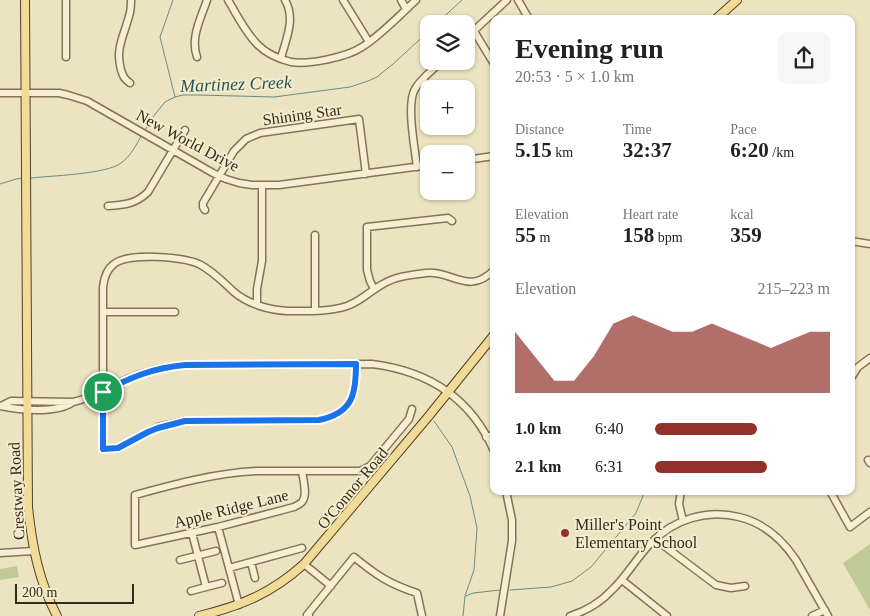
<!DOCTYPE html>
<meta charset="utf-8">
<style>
body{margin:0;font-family:"Times New Roman",serif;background:#f6f6f6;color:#222;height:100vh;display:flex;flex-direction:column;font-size:19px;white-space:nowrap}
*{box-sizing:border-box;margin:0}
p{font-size:16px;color:#767676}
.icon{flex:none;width:28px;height:28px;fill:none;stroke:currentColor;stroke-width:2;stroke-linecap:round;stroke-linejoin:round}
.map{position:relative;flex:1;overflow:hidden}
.sheet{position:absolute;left:490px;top:15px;width:365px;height:480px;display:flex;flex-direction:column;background:#fff;border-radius:10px;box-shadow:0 1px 4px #0004}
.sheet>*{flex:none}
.fabs{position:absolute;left:420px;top:15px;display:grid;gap:10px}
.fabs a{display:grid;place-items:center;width:55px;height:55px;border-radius:10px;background:#fff;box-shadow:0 1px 4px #0004;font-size:25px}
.scale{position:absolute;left:15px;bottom:12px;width:119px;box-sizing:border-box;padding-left:5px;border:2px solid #352a1c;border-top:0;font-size:14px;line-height:18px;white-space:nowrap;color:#352a1c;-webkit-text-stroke:4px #f4eccf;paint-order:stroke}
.pin{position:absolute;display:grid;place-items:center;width:42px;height:42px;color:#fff;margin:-21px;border:2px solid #fff;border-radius:50%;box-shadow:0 1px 5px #0007}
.round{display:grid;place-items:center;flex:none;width:52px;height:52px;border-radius:10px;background:#f6f6f6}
.head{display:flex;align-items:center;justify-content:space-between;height:85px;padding:0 25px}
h1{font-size:28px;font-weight:700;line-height:38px}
.stats{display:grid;grid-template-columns:repeat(3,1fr);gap:8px;height:85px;padding:5px 25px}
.stats div{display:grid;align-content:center}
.stats b{font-size:21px;font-weight:700}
.stats small{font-size:14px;font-weight:400}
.stats p{font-size:14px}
.chart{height:140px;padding:10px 25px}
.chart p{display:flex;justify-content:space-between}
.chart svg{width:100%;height:90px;margin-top:5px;fill:#92312a;opacity:.7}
ul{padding:0 25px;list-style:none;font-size:16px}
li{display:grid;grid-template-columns:80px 60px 1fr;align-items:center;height:38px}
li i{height:12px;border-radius:6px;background:#92312a}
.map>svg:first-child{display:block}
.green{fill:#bfca94}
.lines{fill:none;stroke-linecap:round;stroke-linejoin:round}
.stream{stroke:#6a8c86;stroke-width:1}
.minor-casing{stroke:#857358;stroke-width:9}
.major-casing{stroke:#52412d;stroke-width:10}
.minor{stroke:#f8efd2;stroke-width:6}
.major{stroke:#f0db97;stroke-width:8}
.route-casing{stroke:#fff;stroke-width:10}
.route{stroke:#1a73e8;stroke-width:6}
.poi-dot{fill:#92312a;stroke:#f4eccf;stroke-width:2}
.labels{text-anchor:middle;stroke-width:4;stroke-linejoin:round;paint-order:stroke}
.street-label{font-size:16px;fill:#352a1c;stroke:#f4eccf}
.poi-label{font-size:16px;fill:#352a1c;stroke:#f4eccf;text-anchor:start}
.water-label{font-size:18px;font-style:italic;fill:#2c5454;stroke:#f4eccf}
</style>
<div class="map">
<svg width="870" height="616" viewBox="0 0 870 616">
<rect width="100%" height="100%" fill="#ece3c0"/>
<path class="green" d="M870 544V610L843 563Z
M17 566 19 577 0 580V569Z"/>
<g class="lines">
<path class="stream" d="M173 0 160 37 175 97
M436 24 462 0
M145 130 153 117 165 102 175 97 183 95H199L274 97 350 87 368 81 377 77 393 64 429 31
M30 178C49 176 108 174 121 163 130 157 136 145 142 135
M0 184 16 179 23 178
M434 421 452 447 470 496 477 528 474 570 465 596 463 616
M510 590 551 587 572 581 591 567 636 513 645 491
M466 596 473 593 500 590"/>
<g class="minor-casing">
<path id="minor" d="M66 0V57
M228 0C237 15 245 32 258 45 266 53 279 59 291 62 309 65 347 57 362 47 380 36 400 15 416 0
M343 0 369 42
M401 0 406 9
M518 0 529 19
M474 31 494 64
M466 38 507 0
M197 57C190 38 201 18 207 0
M281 58C286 39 296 19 285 0
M422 80 434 89
M130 83C124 79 123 76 121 70 115 48 124 36 129 16 131 11 131 5 131 0
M0 93H59L68 95 87 101 213 173 226 179 239 183 252 185H279L429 165
M466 160 494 156
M417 167C415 149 406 104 415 89 421 78 433 70 442 61
M108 206C124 205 136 204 148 192L185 130
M205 210 203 207V203L234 151 246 139 260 133 359 119 366 174
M315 235V310
M851 241 870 244
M374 289 370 281 367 270V227L448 218 452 221
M257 304V289L262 261V185
M103 312H175
M356 364C356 394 353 414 319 420L185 421 158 427 148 432 118 448 103 449V287C104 278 107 269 114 264 129 252 182 257 199 264 213 271 223 282 234 292 248 304 269 310 287 311 307 311 329 312 347 306 361 301 370 291 383 284 396 276 411 275 426 273 452 270 469 296 494 270
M851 378 858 367 870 358
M73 402C93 398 109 387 127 379 146 371 165 367 185 365L372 364C428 371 471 398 494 451
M0 406C19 410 56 414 73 402L11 401 1 406
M486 437 494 435
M868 460 870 463
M302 471C303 480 308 495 302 502 300 504 296 506 294 507L218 527 135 545V495C175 484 215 473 258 471H360L370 466 409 419 412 409
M681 491 679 504 683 521
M830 491 850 527 870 512
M218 527 239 605
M192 533 206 587 222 583
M655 539 716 585 731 588 745 586
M0 553 34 551
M180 560 216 551
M251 562 255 578
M304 564 331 586
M229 568 302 548
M622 580 667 616
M191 591 206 587
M309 616 307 615 354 557C376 575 389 584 417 593L422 616
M500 616 512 541V520L506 491
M570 616C586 611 601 602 612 590 627 576 637 557 651 543 674 519 707 509 739 517 764 523 782 539 796 560L828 616
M812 616 825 610"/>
</g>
<g class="major-casing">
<path id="major" d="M25 0 28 507C32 546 39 582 57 616
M716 19 737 0
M199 616C241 606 272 593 304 564L428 417 494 335"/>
</g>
<use href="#minor" class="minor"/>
<use href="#major" class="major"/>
</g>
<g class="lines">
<g class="route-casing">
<path id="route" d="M356 364C356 394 353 413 319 420L185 421 158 428 148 432 118 448 103 449V392C131 377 153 368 185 365Z"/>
</g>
<use href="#route" class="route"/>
</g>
<circle class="poi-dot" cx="565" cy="533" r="5"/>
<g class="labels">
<g class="street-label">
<text transform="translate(302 114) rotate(-8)" y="6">Shining Star</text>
<text transform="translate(188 140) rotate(28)" y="6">New World Drive</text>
<text transform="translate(352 488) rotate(-50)" y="6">O'Connor Road</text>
<text transform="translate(16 491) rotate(-93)" y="6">Crestway Road</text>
<text transform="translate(231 508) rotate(-14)" y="6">Apple Ridge Lane</text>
</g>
<g class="poi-label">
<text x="575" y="530">Miller's Point<tspan x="575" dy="18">Elementary School</tspan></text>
</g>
<g class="water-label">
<text transform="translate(236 84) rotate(-2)" y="6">Martinez Creek</text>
</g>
</g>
</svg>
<div class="fabs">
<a><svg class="icon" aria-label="layers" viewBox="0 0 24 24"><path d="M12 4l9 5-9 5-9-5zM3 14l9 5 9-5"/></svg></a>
<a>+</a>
<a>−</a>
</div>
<div class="scale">200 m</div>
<div class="pin" style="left:103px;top:392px;background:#1e9e55"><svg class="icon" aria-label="arrive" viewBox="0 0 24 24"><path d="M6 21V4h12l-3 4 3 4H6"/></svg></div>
<section class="sheet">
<div class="head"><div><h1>Evening run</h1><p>20:53 · 5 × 1.0 km</p></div><a class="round"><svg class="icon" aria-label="share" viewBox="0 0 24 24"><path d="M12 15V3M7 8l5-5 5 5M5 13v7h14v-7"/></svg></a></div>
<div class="stats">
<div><p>Distance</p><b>5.15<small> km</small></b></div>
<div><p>Time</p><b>32:37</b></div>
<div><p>Pace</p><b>6:20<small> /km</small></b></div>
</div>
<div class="stats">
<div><p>Elevation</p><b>55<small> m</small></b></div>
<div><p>Heart rate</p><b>158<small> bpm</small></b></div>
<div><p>kcal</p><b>359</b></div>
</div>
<div class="chart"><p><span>Elevation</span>215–223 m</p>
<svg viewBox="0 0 160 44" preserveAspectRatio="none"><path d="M0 44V14L10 26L20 38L30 38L40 26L50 10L60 6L70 10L80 14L90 14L100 10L110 14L120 18L130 22L140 18L150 14L160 14V44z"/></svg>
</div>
<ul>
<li><b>1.0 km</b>6:40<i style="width:58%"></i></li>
<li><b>2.1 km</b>6:31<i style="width:64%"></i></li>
</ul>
</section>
</div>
